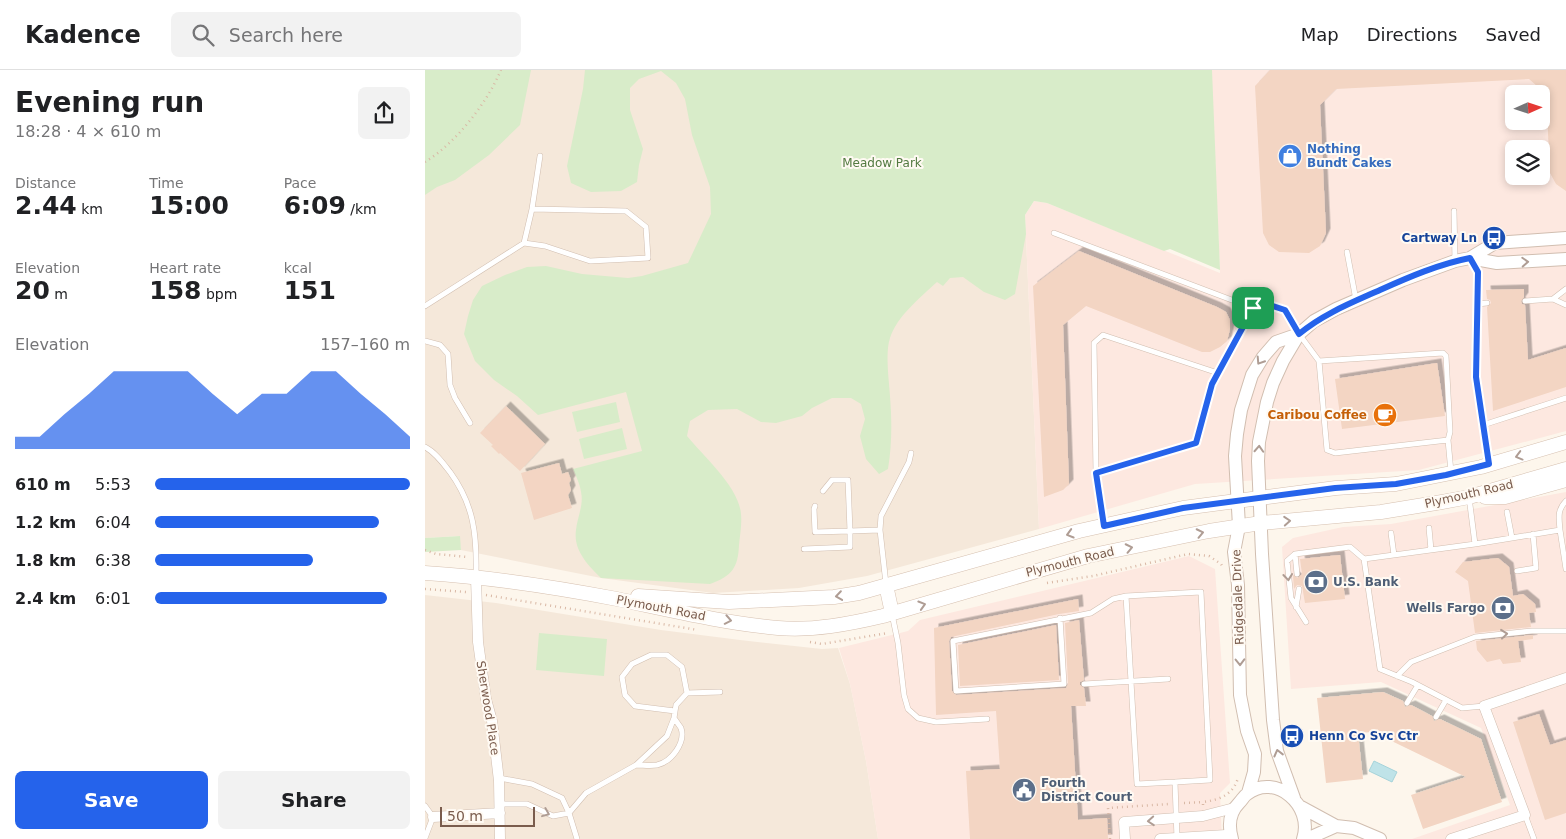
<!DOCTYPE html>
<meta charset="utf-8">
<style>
body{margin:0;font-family:"DejaVu Sans",sans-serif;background:#f2f2f2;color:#202124;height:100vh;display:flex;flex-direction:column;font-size:19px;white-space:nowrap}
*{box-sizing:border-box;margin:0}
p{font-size:16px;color:#757577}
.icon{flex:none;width:28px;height:28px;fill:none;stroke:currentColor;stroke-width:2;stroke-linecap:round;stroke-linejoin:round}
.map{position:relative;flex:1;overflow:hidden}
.details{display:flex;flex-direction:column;background:#fff;width:425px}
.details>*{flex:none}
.needle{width:32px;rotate:87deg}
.controls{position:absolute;left:1080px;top:15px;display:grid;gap:10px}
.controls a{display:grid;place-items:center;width:45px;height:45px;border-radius:8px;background:#fff;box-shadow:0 2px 8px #0003;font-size:25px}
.scale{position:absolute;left:15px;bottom:12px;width:95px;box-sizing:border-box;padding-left:5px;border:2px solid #7a5c4d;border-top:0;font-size:14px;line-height:18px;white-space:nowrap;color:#7a5c4d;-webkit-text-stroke:4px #fffaf3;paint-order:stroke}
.pin{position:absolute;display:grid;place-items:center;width:42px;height:42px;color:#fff;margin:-21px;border-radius:10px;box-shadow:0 2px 8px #0006}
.round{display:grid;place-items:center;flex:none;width:52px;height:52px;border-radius:8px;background:#f2f2f2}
.summary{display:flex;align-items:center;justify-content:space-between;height:85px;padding:0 15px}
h1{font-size:28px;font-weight:800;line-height:38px}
.figures{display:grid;grid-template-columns:repeat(3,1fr);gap:8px;height:85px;padding:5px 15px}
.figures div{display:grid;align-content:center}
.figures b{font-size:25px;font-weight:800}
.figures small{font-size:14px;font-weight:400}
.figures p{font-size:14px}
.chart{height:140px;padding:10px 15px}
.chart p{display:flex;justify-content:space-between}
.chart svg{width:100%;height:90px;margin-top:5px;fill:#2563eb;opacity:.7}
.cta{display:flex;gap:10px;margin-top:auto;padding:10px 15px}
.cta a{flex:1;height:58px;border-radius:8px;background:#2563eb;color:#fff;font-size:20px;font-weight:800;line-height:58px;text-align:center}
.cta a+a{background:#f2f2f2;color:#202124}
ul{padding:0 15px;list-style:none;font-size:16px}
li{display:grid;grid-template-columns:80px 60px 1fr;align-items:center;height:38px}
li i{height:12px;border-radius:6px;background:#2563eb}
header{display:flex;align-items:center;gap:30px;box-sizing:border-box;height:70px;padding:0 25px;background:#fff;border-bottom:1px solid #e0e0e0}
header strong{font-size:24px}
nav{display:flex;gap:28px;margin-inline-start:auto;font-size:18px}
.search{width:350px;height:45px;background:#f2f2f2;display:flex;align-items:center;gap:12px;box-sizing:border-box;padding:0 18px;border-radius:8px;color:#757577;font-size:19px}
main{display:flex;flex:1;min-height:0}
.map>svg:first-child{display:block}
.residential{fill:#f5e8da}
.commercial{fill:#fde8e0;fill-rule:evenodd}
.green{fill:#d8ecc9}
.water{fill:#bfe3e8;stroke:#a5d3da}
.building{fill:#f3d5c3;filter:url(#shadow)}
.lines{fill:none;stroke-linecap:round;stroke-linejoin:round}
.service-casing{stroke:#d1beb0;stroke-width:6}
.minor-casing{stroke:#d1beb0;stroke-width:11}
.tertiary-casing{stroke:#d1beb0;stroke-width:14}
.secondary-casing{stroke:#d6c0b0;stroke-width:15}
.path{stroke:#d9b8a5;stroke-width:2.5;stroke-dasharray:1 4;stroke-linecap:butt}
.service{stroke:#fff;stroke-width:5}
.minor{stroke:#fff;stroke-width:10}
.tertiary{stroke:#fff;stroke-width:12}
.secondary{stroke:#fff;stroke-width:14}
.oneway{stroke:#af9d94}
.route-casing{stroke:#fff;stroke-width:10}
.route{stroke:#2563eb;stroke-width:6}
.labels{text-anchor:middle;stroke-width:4;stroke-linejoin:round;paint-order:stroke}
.shop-label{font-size:12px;font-weight:bold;fill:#366cbe;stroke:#fffaf3;text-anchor:start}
.park-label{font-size:12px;fill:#537a41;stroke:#fffaf3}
.transit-label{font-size:12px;font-weight:bold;fill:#164399;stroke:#fffaf3;text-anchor:end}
.food-label{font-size:12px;font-weight:bold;fill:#c56008;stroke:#fffaf3;text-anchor:end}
.street-label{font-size:12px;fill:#7a5c4d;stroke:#fffaf3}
.service-label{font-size:12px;font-weight:bold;fill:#4e5e75;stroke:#fffaf3;text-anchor:start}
</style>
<header>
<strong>Kadence</strong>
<div class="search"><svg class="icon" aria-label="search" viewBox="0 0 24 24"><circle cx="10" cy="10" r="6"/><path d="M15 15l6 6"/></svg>Search here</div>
<nav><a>Map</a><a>Directions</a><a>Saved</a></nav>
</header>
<main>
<section class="details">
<div class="summary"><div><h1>Evening run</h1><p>18:28 · 4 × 610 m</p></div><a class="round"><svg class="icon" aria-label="share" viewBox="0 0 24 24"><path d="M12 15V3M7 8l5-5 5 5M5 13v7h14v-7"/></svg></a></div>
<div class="figures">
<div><p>Distance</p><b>2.44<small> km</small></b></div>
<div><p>Time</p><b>15:00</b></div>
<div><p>Pace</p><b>6:09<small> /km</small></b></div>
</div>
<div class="figures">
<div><p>Elevation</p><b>20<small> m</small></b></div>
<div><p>Heart rate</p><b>158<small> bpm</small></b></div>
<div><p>kcal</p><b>151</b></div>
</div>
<div class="chart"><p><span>Elevation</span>157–160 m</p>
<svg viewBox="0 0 160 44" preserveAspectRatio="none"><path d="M0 44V38L10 38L20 27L30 17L40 6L50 6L60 6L70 6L80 17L90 27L100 17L110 17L120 6L130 6L140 17L150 27L160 38V44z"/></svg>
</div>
<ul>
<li><b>610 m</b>5:53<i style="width:100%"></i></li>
<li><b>1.2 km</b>6:04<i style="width:88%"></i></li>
<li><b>1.8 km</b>6:38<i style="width:62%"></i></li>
<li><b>2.4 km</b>6:01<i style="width:91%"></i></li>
</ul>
<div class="cta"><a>Save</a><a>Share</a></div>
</section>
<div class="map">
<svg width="1141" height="769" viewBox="0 0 1141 769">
<defs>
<filter id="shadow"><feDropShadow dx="4.5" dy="-4.5" stdDeviation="0" flood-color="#0004"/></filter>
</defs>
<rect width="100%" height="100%" fill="#fdf6ec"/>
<path class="residential" d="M86 0H270L600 145 614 459 442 506 374 518 288 523 176 508 36 480 34 466 0 468V100Z
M0 525 71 533 236 560 315 570 397 579 413 578 425 614 441 691 453 769H0Z"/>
<path class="commercial" d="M786 0H1141V361L994 400 770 414 614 459 600 145 609 131 622 133 795 203ZM1089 24H1116V51H1089ZM1089 79H1116V106H1089Z
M1141 422V769H987L1085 735 1056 658 956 612 866 619 857 477 868 468 918 457 966 454Z
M764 486 790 499 805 713 795 723 797 769H453L441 691 425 614 414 578 483 561 495 550Z"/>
<path class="green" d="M0 0H106L95 55 64 85 30 110 12 117 0 125Z
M160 0H787L795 200 745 179 739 181 622 133 609 131 600 145 601 164 590 224 580 230 559 222 538 207 525 208 518 216 512 212C496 227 472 246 465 268 460 283 464 310 465 326 467 350 467 375 463 399L454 404 441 389 435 366 440 349 436 334 426 328H407L387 338 377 346 351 353 336 352 312 339 283 340 265 351 262 366C279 387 314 417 316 444 317 454 315 465 314 475 313 498 307 506 285 514L176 508C163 495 148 480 151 460 152 448 159 435 156 422 155 414 151 406 148 399L217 381 201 322 113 345 92 326 69 310 50 291 39 264 43 246 48 230 57 216 80 205 102 197 121 196 157 204 203 208 217 206 263 193 286 144 285 117 267 65 260 29 251 13 236 1 214 9 205 18V40L218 79 214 95 212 112 196 121 166 122 146 113 142 96 158 19Z
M191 332 195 352 152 362 147 342Z
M197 358 202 379 159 389 154 369Z
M35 466 36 480 0 482V468Z
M114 563 182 569 179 606 111 600Z"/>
<path class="water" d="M949 691 972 702 967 712 944 701Z"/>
<path class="building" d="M845 0H1141V121L1131 114 1125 103 1121 24 1104 9 911 19 895 35 901 163 895 176 884 183 854 182 844 175 838 163 830 16Z
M654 181 792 237 801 242 805 250V259L802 271 795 277 785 282H777L661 236 638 255 644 414 638 420 619 427 608 216Z
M1099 219V227L1096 231 1097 234 1100 235 1103 290 1141 278V317L1068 341 1062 237 1066 233 1065 230 1062 229 1061 220Z
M1012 293 1020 346 917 359 910 309Z
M81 336 120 374 95 401 75 383 74 384 66 376 68 375 55 363Z
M134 393 137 404 143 402 146 410 144 413 146 420 143 425 147 438 109 450 96 403Z
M915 485 920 529 880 533 877 516 872 515 869 519 868 505 873 508 877 504 875 489Z
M1073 488 1084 497 1088 526 1098 524 1110 534 1111 542 1104 543 1106 557 1050 563 1043 511 1030 502 1038 492Z
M653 529 654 541 634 544 526 567 524 571 527 621 531 625 641 618 643 614 640 553 654 550 659 610 655 612V615L659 618 661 636H646L653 750 682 748 683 769H545L541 701 575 699 571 641 511 645 509 558Z
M631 555 634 610 535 616 533 575Z
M1108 565V569L1093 571 1096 592 1078 594 1075 589 1062 592 1052 580 1051 571Z
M958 622 978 631 980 637 986 635 1007 646 1009 651 1015 649 1056 669 1077 732 998 759 986 725 1041 707 948 662 933 663 938 709 901 713 892 628Z
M1114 644 1125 675 1141 670V743L1120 750 1088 652Z"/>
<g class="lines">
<g class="service-casing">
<path id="service" d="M107 139 115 86
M1029 141 1030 191
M629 163 828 238
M922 182 931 230
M1047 190 1053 202 1051 307 1064 394
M1128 229 1141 235
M1100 231 1128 229 1141 219
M1052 234 1062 233
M0 236 99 173 120 176 165 191 223 188 221 157 201 141 107 139 99 173
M0 271 15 275 23 284 25 315 30 328 45 353
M894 291 1018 283 1021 286 1025 362 1023 370
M1058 355 1141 328
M0 377C10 382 18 393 25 402 49 435 52 465 51 505
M671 403 669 273 678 265 793 303
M398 421 407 410H423L425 461 455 460
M1044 427 1050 474 939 489 955 599 987 612 1037 638 1059 636
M1082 442 1087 468
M679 455 671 403 771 373 787 314 832 231 860 240 874 264 894 291 902 380 910 383 1023 370 1026 402
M1004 458 1006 480
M1135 460C1134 448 1132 440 1141 431
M966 463 969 485
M1050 474 1135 460 1141 499
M379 479 425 477V461L390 462 389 439 390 436
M870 484 872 504
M1092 501 1111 498 1108 464
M461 514 455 460 456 446 484 392 486 383
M871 537 874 519
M467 544 473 573 479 625 483 639 493 648 511 652 562 649
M635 548 639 614 531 621 528 571 666 543 688 529 701 526
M881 552 866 528 862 491 870 484 925 477 939 489
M972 606 986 592 1050 567 1107 561H1141
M659 614 743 609
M982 633 993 615
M250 641 210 636 200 625 197 607 207 594 226 585H242L257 597 262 623
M1011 647 1021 630
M211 695C218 695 225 696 232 695 246 692 261 673 256 658 254 655 251 651 249 648
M74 708 107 714 137 728 144 743 128 746 102 734H75
M750 712 712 714 701 526 776 522 785 710 750 712 752 769
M0 736 8 747 0 768
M1100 745 1109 769
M152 769 144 743 161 723 211 695 242 666 249 648 251 635 262 623 295 622"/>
</g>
<g class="minor-casing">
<path id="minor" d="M51 508 53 572 61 629 67 651 74 711 75 769
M8 747 75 743
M700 769 699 752 778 746 809 738
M735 769 801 765 806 768
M1026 769 1100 745 1059 636 1141 608"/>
</g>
<g class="tertiary-casing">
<path id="tertiary" d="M1045 188 1072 193 1141 189
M823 723 829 702 830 684 822 661 815 625 813 515 809 482 814 456 810 386 812 364 816 340 827 305 838 287 851 272 874 264
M869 728 852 681 848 650 837 484 833 391 834 372 842 332 848 313 858 291 874 264 889 251 911 239 978 210 1030 191 1045 188 1070 173 1141 168
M876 737 911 756 929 758 955 769
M807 769C803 755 804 743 814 733 817 730 819 726 822 724 850 702 889 735 878 769
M882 769 911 756"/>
</g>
<g class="secondary-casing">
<path id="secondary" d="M1060 427H1080L1141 410
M0 503C64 507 129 517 192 529 245 540 299 553 353 558 388 561 424 554 458 546L663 486 784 461 836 453 956 442 1017 432 1044 427 1141 399
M461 515 467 543
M213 526 304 532 409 527 434 523 654 461 758 438 911 418 971 414 1056 397 1141 372"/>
</g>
<path class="path" d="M0 92C31 73 62 33 76 0
M0 480 11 484 43 487
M622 513 668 506 763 484 784 486 796 494 798 498
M0 519 41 522
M61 525 273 560
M385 572 397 574 463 563
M759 733 778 732
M778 735V732C794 730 808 725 813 708
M685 769 683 738 744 734"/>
<use href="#service" class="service"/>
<use href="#minor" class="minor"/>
<use href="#tertiary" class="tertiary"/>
<use href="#secondary" class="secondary"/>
</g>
<defs><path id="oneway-chevron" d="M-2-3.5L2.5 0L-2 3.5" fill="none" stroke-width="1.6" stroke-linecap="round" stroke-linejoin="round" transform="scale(1.25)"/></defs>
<g class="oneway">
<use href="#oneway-chevron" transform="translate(1100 192) rotate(-3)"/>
<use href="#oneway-chevron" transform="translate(835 291) rotate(123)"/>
<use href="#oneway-chevron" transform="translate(834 379) rotate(-87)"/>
<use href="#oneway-chevron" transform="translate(1094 386) rotate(165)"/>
<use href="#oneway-chevron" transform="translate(862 451) rotate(-4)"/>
<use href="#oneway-chevron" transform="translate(775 463) rotate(-12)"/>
<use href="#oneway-chevron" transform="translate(645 464) rotate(164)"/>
<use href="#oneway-chevron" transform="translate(704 478) rotate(-12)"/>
<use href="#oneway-chevron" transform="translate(863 507) rotate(84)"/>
<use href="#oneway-chevron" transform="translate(414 526) rotate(172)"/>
<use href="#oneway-chevron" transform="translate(497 535) rotate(-17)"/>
<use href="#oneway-chevron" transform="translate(303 550) rotate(11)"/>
<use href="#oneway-chevron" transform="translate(1079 564) rotate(-6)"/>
<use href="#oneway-chevron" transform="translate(815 592) rotate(89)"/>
<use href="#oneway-chevron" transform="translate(853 683) rotate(-104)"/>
<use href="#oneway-chevron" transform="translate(121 743) rotate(22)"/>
<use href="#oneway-chevron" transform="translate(726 751) rotate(176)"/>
</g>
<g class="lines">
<g class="route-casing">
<path id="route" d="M1045 188 1053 202 1051 307 1064 394 1021 405 971 414 910 418 758 438 679 456 671 403 771 373 787 314 832 231 860 240 874 264C898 244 926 233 955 220 984 207 1014 194 1045 188Z"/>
</g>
<use href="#route" class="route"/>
</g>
<defs>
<g id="shop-disc" transform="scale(1.25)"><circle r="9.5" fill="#3f7fe0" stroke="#fffaf3"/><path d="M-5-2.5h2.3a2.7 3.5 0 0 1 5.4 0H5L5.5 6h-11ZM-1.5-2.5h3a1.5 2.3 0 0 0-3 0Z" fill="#fff"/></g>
<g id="bus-disc" transform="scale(1.25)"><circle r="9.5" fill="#1a4fb4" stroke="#fffaf3"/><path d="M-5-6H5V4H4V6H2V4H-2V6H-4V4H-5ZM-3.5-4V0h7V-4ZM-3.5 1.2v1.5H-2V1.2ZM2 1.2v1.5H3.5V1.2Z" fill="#fff"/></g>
<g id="cafe-disc" transform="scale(1.25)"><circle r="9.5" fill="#e8710a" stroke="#fffaf3"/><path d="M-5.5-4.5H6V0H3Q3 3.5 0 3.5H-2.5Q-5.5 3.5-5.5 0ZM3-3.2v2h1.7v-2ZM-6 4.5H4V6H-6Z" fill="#fff"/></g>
<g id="bank-disc" transform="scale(1.25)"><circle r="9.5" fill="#5c6f8a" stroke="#fffaf3"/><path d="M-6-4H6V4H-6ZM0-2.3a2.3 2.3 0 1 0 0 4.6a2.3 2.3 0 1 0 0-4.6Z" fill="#fff"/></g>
<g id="civic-disc" transform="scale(1.25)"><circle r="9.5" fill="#5c6f8a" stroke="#fffaf3"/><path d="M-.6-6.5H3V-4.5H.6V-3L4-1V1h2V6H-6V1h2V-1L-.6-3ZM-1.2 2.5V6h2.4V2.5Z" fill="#fff"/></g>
</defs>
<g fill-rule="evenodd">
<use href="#shop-disc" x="865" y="86"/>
<use href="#bus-disc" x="1069" y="168"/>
<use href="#cafe-disc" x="960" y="345"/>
<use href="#bank-disc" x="891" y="512"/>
<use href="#bank-disc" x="1078" y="538"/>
<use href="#bus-disc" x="867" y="666"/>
<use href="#civic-disc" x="599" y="720"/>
</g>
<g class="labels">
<g class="shop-label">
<text x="882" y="83">Nothing<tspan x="882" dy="14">Bundt Cakes</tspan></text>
</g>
<g class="park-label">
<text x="457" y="97">Meadow Park</text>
</g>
<g class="transit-label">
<text x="1052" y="172">Cartway Ln</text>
<text x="884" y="670" text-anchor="start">Henn Co Svc Ctr</text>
</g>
<g class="food-label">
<text x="942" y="349">Caribou Coffee</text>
</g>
<g class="street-label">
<text transform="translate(1044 424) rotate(-13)" y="4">Plymouth Road</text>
<text transform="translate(645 492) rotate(-14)" y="4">Plymouth Road</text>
<text transform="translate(813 527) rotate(-92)" y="4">Ridgedale Drive</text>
<text transform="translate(236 538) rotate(11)" y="4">Plymouth Road</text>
<text transform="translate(63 638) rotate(81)" y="4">Sherwood Place</text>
</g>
<g class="service-label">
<text x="908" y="516">U.S. Bank</text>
<text x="1060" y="542" text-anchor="end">Wells Fargo</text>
<text x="616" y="717">Fourth<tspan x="616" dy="14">District Court</tspan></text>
</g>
</g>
</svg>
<div class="controls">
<a><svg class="needle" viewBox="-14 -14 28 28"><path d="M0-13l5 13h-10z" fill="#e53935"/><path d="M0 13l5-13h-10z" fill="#757577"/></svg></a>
<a><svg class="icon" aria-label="layers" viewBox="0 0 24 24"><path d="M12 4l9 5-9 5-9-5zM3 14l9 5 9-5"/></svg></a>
</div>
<div class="scale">50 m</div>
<div class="pin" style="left:828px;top:238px;background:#1e9e55"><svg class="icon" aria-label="arrive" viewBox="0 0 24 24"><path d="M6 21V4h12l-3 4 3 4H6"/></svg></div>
</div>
</main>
